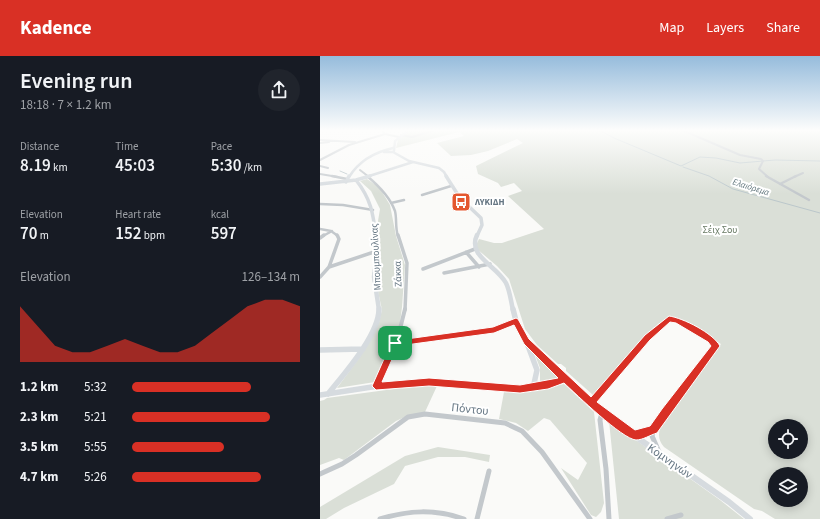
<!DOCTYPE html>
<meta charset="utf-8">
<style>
body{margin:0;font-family:"Source Sans 3",sans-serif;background:#20242c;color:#f1f3f6;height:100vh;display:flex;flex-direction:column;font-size:15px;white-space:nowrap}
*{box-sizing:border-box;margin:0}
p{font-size:13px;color:#9ea1a6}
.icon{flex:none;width:22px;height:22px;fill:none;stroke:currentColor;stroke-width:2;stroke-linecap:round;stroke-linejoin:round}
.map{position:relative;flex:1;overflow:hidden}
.panel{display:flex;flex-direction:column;background:#171b24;width:320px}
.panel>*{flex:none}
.controls{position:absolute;left:448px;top:363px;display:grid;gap:8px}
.controls a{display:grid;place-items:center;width:40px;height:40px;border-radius:50%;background:#171b24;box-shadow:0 2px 10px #0003;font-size:20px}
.pin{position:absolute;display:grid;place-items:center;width:34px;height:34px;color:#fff;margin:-17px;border-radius:8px;box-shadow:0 2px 6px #0006}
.round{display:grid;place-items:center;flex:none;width:42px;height:42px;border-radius:21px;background:#20242c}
.headline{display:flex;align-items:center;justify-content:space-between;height:68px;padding:0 20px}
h1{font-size:22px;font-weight:600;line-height:30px}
.stats{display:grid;grid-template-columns:repeat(3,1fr);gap:6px;height:68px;padding:4px 20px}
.stats div{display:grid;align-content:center}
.stats b{font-size:17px;font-weight:600}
.stats small{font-size:11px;font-weight:400}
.stats p{font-size:11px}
.chart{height:112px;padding:8px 20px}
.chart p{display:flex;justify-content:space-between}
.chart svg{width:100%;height:72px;margin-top:4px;fill:#d93025;opacity:.7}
ul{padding:0 20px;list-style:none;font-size:13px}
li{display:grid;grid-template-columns:64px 48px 1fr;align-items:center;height:30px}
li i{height:10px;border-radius:5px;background:#d93025}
header{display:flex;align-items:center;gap:24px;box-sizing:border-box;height:56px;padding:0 20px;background:#d93025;color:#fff}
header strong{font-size:19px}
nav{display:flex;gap:22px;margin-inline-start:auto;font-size:14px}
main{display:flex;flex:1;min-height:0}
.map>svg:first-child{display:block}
.green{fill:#dadfd7;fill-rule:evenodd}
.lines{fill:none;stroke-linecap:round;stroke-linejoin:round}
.stream{stroke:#bbc7cb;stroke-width:1}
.street-far4{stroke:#c3c8cc;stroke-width:2}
.street-far3{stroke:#c3c8cc;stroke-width:2.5}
.street-far2{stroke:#c3c8cc;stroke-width:3.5}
.street-far1{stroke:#c3c8cc;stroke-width:4}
.street{stroke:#c3c8cc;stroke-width:5}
.secondary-far4{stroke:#d6dbdf;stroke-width:2.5}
.secondary-far3{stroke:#d6dbdf;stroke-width:3.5}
.secondary-far2{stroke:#d6dbdf;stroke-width:4.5}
.secondary-far1{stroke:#d6dbdf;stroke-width:5.5}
.secondary{stroke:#d6dbdf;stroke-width:6}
.route{fill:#d93025;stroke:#fff;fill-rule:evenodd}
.labels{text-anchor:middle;stroke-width:4;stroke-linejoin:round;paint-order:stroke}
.far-water-label{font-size:9px;font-style:italic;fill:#60757c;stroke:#fff}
.far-poi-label{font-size:9px;font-weight:bold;fill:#657683;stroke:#fff;text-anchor:start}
.park-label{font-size:10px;fill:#687a64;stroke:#fff}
.street-label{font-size:10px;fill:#657683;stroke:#fff}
.near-street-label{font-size:12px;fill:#657683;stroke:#fff}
</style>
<header>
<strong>Kadence</strong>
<nav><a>Map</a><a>Layers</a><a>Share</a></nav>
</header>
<main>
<section class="panel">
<div class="headline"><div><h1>Evening run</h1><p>18:18 · 7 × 1.2 km</p></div><a class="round"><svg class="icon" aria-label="share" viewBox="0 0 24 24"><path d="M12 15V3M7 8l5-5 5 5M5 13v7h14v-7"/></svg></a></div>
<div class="stats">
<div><p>Distance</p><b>8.19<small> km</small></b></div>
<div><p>Time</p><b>45:03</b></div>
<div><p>Pace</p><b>5:30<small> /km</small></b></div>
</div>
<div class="stats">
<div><p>Elevation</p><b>70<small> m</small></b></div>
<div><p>Heart rate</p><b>152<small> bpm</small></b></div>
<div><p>kcal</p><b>597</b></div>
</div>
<div class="chart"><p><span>Elevation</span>126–134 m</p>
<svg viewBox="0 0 160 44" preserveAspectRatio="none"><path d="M0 44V10L10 22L20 34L30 38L40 38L50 34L60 30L70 34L80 38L90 38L100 34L110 26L120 18L130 10L140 6L150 6L160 10V44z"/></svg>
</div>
<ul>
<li><b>1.2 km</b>5:32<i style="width:71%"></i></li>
<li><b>2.3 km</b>5:21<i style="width:82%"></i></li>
<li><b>3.5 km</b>5:55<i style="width:55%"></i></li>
<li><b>4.7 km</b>5:26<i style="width:77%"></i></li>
</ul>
</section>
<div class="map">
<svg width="500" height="463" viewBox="0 0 500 463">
<rect width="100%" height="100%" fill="#fafaf8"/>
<path class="green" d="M91 74H500V463H455L442 455 434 453 344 391C337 383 338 375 343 366L401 288 357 262 349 261C327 273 312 296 297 315 290 323 282 335 273 339L246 315V312L241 308H238L217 289 205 273 189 223 177 210 157 193V187L159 183 174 187H182L224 173 188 140 202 135 194 127 181 131 178 127 158 118 156 110 203 87 197 83 168 95 151 99 131 100 117 87 144 80 139 76 76 92 78 84ZM455 370H481V396H455ZM455 418H481V444H455Z
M47 123 59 131 70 149 76 180 85 209 82 251 80 267 73 287 55 326 17 332 40 301 59 266 62 254 56 226 60 195 58 165 60 153 51 135 40 125Z
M215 299 239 321V322L220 327V312Z
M244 328 274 356 284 447 281 456 276 461 271 459 241 412 258 424 267 407 230 364 224 362 208 375 196 367 179 363 184 336H203Z
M96 330H117L105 356 87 360 76 365 24 404 19 402 0 409V345L4 344 7 342Z
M289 365 400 444 424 463H299Z
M118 391 170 399 169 406 145 401H118L85 410 74 428 24 452 6 463H0V451L85 400Z"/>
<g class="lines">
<path class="stream" d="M279 74 294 82 361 110 380 101 396 102 420 107 455 104 500 105
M363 111 389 120 413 133 500 157
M20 115 27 118"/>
<path class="street-far4" d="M62 74 65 78 79 81
M362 74 420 99 441 103 443 105 439 113 448 121
M81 79 92 81 115 74
M0 84 35 86
M0 87 9 86
M0 104 29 89 65 78
M0 110 8 112
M40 114 49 121
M0 118 18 121
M474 121 483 117"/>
<path class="street-far3" d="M12 120 27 123
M47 120C59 130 70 141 75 155 77 163 75 172 78 180
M446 120 489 144
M460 128 476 120
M102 139 131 130
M71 147 84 144
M0 148 23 149 53 154
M0 173 11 175 18 180
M3 180 12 175"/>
<path class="street-far2" d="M78 179 87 207 85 254
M0 182 4 179
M146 196 159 211
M9 211 57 195
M103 213 155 193
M124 217 170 208
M0 221 9 211 19 183 17 179"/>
<path class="street-far1" d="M75 287 174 274 196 265
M56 330 81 269 85 253
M271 346C298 319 318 286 349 263L357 264 392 285 396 289 352 347"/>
<path class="street" d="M282 357 280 364 286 413 289 463
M315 379 333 373
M339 396 332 380 335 370 353 346
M0 418 22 408 36 399 88 361 105 358 185 367 202 375 222 396 270 463
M60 463C89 454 115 453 144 463
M157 463 169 415
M347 463 361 459"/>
<path class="secondary-far4" d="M74 95 75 85 89 74
M64 96H73L89 105 119 112 124 116 127 121
M29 121C39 105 55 96 73 92
M46 121 93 106"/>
<path class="secondary-far3" d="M126 120 140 142 161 162 162 169 157 180
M36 124C51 143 53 157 56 180
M26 126 29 120
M0 128 36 124 50 120"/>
<path class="secondary-far2" d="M55 179 57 195 54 221 59 254
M157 179C147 200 177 210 186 227 190 235 191 246 193 254"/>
<path class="secondary-far1" d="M193 253 196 265 207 285 272 347
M207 287 217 314 213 332
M0 294 43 293
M8 338C24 318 59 279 59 253
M0 339 65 329 104 326 200 333 228 329 246 323"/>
<path class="secondary" d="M271 346 282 357 409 446 430 463"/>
</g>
<linearGradient id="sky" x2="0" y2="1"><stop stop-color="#96bcdc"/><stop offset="0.54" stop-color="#fdfdfc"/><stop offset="1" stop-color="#fdfdfc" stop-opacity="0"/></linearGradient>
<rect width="500" height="138" fill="url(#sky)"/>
<path class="route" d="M349 260C363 262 393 277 400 290L337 377C330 379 323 384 316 384 302 383 256 338 244 327L228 333 200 337 109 330 56 334 52 330 72 285 173 271 196 262 198 263 209 283 271 341 325 279ZM350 266 356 267 388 286 391 290 342 353 330 370 315 374 277 346 330 284ZM194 269 204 288 238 322 200 329 109 322 62 326 78 290 174 277Z"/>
<defs>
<g id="bus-square" transform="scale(1)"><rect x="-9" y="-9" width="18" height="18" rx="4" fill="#e4572e" stroke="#fff"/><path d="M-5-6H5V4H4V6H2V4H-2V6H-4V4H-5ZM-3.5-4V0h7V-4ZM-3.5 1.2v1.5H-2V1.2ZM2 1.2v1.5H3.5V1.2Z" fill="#fff"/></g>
</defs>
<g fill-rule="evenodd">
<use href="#bus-square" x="141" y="146"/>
</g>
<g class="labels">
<g class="far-water-label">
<text transform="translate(431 131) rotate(17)" y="3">Ελαιόρεμα</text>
</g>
<g class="far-poi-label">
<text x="155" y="149">ΛΥΚΙΔΗ</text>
</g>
<g class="park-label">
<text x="400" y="177">Σέιχ Σου</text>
</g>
<g class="street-label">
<text transform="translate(55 201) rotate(-93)" y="4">Μπουμπουλίνας</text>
<text transform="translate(77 218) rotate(-92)" y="4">Ζάκκα</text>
</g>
<g class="near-street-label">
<text transform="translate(150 353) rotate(6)" y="4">Πόντου</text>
<text transform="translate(350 405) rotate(35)" y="4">Κομνηνών</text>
</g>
</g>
</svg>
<div class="controls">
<a><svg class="icon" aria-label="locate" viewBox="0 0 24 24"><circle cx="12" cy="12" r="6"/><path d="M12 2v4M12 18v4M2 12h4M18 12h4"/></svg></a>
<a><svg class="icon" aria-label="layers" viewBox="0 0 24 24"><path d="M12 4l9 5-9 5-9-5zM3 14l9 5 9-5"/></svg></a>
</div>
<div class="pin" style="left:75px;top:287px;background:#1e9e55"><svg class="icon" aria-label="arrive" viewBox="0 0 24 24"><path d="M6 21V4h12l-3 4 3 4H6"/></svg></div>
</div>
</main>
